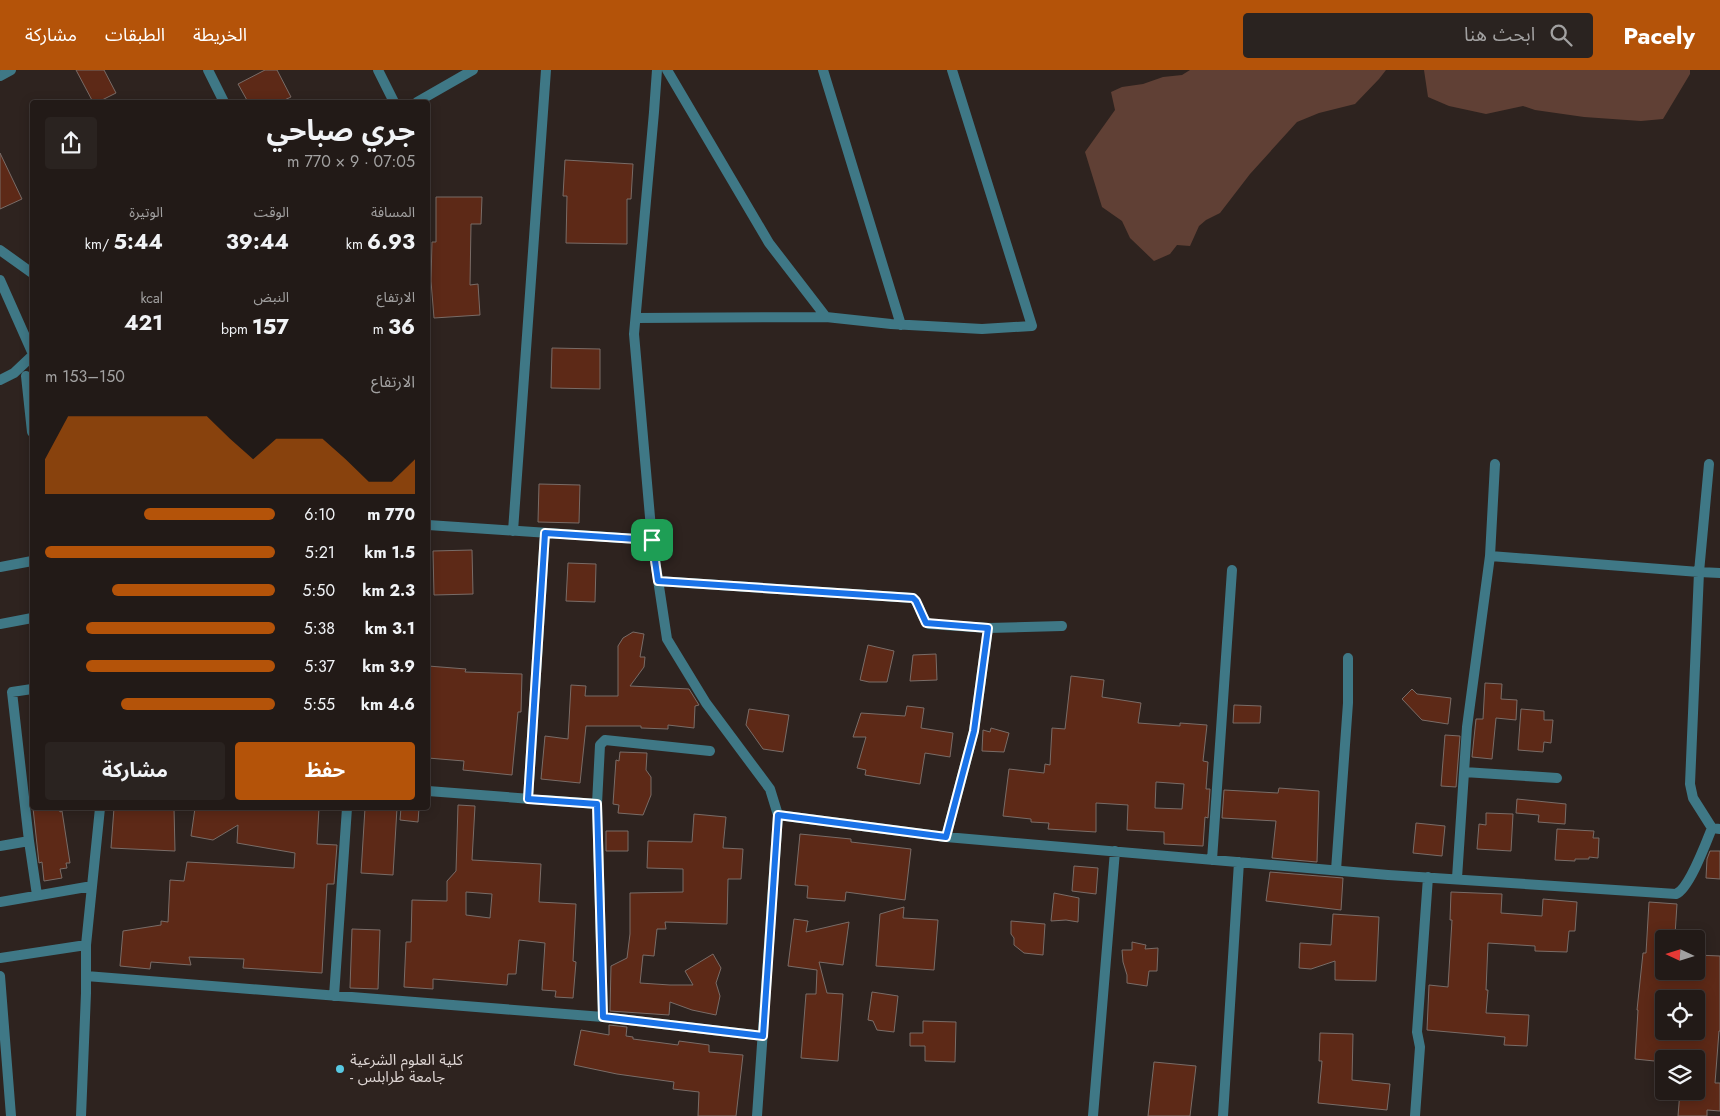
<!DOCTYPE html>
<html lang="ar">
<meta charset="utf-8">
<style>
body{margin:0;font-family:Jost,"Noto Sans Arabic",sans-serif;background:#2a2320;color:#f1f3f6;direction:rtl;height:100vh;display:flex;flex-direction:column;font-size:19px;white-space:nowrap}
*{box-sizing:border-box;margin:0}
p{font-size:16px;color:#a2a1a1}
.icon{flex:none;width:28px;height:28px;fill:none;stroke:currentColor;stroke-width:2;stroke-linecap:round;stroke-linejoin:round}
.map{position:relative;flex:1;overflow:hidden;direction:ltr}
.panel{position:absolute;left:30px;top:30px;width:400px;height:710px;display:flex;flex-direction:column;background:#221a17;border-radius:5px;box-shadow:0 2px 12px #0003,0 0 0 1px #3f3836;direction:rtl}
.panel>*{flex:none}
.needle{width:32px;rotate:274deg}
.fabs{position:absolute;left:1655px;top:860px;display:grid;gap:10px}
.fabs a{display:grid;place-items:center;width:50px;height:50px;border-radius:5px;background:#221a17;box-shadow:0 2px 12px #0003,0 0 0 1px #3f3836;font-size:25px}
.pin{position:absolute;display:grid;place-items:center;width:42px;height:42px;color:#fff;margin:-21px;border-radius:10px;box-shadow:0 2px 8px #0006}
.round{display:grid;place-items:center;flex:none;width:52px;height:52px;border-radius:5px;background:#2a2320}
.head{display:flex;align-items:center;justify-content:space-between;height:85px;padding:0 15px}
h1{font-size:28px;font-weight:700;line-height:38px}
.figures{display:grid;grid-template-columns:repeat(3,1fr);gap:8px;height:85px;padding:5px 15px}
.figures div{display:grid;align-content:center}
.figures b{font-size:21px;font-weight:700}
.figures small{font-size:14px;font-weight:400}
.figures p{font-size:14px}
.chart{height:140px;padding:10px 15px}
.chart p{display:flex;justify-content:space-between}
.chart svg{width:100%;height:90px;margin-top:5px;fill:#b45309;opacity:.7}
.primary-button{display:flex;gap:10px;margin-top:auto;padding:10px 15px}
.primary-button a{flex:1;height:58px;border-radius:5px;background:#b45309;color:#fff;font-size:20px;font-weight:700;line-height:58px;text-align:center}
.primary-button a+a{background:#2a2320;color:#f1f3f6}
ul{padding:0 15px;list-style:none;font-size:16px}
li{display:grid;grid-template-columns:80px 60px 1fr;align-items:center;height:38px}
li i{height:12px;border-radius:6px;background:#b45309}
header{display:flex;align-items:center;gap:30px;box-sizing:border-box;height:70px;padding:0 25px;background:#b45309;color:#fff}
header strong{font-size:24px}
nav{display:flex;gap:28px;margin-inline-start:auto;font-size:18px}
.search{width:350px;height:45px;background:#2a2320;display:flex;align-items:center;gap:12px;box-sizing:border-box;padding:0 18px;border-radius:5px;color:#a2a1a1;font-size:19px}
.map>svg:first-child{display:block}
.green{fill:#604035}
.building{fill:#5d2917;stroke:#796c67;fill-rule:evenodd}
.lines{fill:none;stroke-linecap:round;stroke-linejoin:round}
.street{stroke:#3f7886;stroke-width:10}
.route-casing{stroke:#fff;stroke-width:10}
.route{stroke:#1a73e8;stroke-width:6}
.poi-dot{fill:#58c9e3;stroke:#2e231f;stroke-width:2}
.labels{text-anchor:middle;stroke-width:4;stroke-linejoin:round;paint-order:stroke}
.poi-label{font-size:15px;fill:#ded6d4;stroke:#2e231f;text-anchor:start}
</style>
<header>
<strong>Pacely</strong>
<div class="search"><svg class="icon" aria-label="search" viewBox="0 0 24 24"><circle cx="10" cy="10" r="6"/><path d="M15 15l6 6"/></svg>ابحث هنا</div>
<nav><a>الخريطة</a><a>الطبقات</a><a>مشاركة</a></nav>
</header>
<div class="map">
<svg width="1720" height="1046" viewBox="0 0 1720 1046">
<rect width="100%" height="100%" fill="#2e231f"/>
<path class="green" d="M1190 0H1386L1379 9 1355 34 1319 43 1297 52 1250 104 1220 143 1206 150 1199 156 1190 176 1177 175 1170 184 1154 191 1130 168 1122 151 1102 137 1085 82 1115 40 1111 22 1122 17 1143 14 1163 7 1182 5Z
M1424 0H1690V4L1663 49 1641 51 1584 47 1535 40 1523 36 1486 44 1449 36 1428 27Z"/>
<path class="building" d="M76 0H104L116 23 98 32H93Z
M265 0H277L291 27 280 32H248L238 14Z
M0 83 22 129 0 139Z
M565 90 633 94 631 129H627V174L566 173 567 126H563Z
M436 127H482L481 154H471L470 215 478 214 480 245 434 248 431 211 432 172H436Z
M552 278 600 279V319L551 318Z
M539 414 580 415 579 453 538 452Z
M472 480 473 524 434 525 433 481Z
M568 493 596 494 595 532 566 531Z
M633 562 644 564 640 587H645L644 597 630 616 689 619 699 635 695 636 694 658 668 655V659L641 658V656H586L580 713 541 709 545 666 568 669 571 615 586 616 585 626H618V576L623 568Z
M868 575 894 581 887 612H869L860 610Z
M936 584 937 610 910 611 913 585Z
M428 596 466 599 465 602 522 604 521 642H518L512 705 463 700 464 691 428 688Z
M1071 606 1104 610 1102 627 1141 633 1138 653 1180 656V653L1207 655 1203 691 1208 692 1206 719H1210L1208 748 1205 747 1203 776 1164 774V762L1127 760 1128 735 1096 733V762L1048 759 1049 753 1031 752V749L1003 746 1009 699 1044 703 1045 694 1050 695 1052 658 1065 659ZM1156 712 1184 714 1182 739 1155 738Z
M1485 613 1502 614 1501 629 1517 630 1516 650 1496 648 1492 689 1472 687 1476 649H1483Z
M1412 619 1417 624 1451 628 1448 654 1422 650 1402 629Z
M1234 635 1261 636 1260 653H1233Z
M907 636 924 638 921 658 953 663 950 687 925 683 920 714 865 705 866 700 857 698 866 667H853L861 643 905 646Z
M749 639 789 645 783 682 763 679 746 655Z
M1521 639 1544 641V650H1553L1551 673 1544 672 1543 682 1518 680Z
M991 658 1009 663 1004 682 982 681 983 660 990 662Z
M1445 665 1460 666 1456 717 1441 716Z
M620 682 647 683 646 700 651 707V725L643 745 618 743 619 735 613 734 616 690 619 691Z
M1279 718 1319 721 1317 792 1272 788 1276 751 1222 748 1224 720 1278 723Z
M1517 729 1566 734 1565 754 1538 752 1539 745 1516 743Z
M458 735 475 736 472 790 541 794 539 832 576 834 573 891 576 892 573 928 555 927 556 921 542 920 545 873 519 870 516 904H508L507 915 433 909V919L404 917 406 872H411L412 830 447 831V811L456 801ZM466 822 492 824 490 848 466 845Z
M33 738H59L60 742 62 741 70 793H66L67 798 60 799 62 808 44 811 42 792 39 793Z
M114 738H174L175 781 111 778Z
M195 738H319L317 774 337 775 334 814H327L322 903 243 898 244 889 189 887 191 895 151 892 150 899 120 896 123 861 161 855V851L168 852 170 810 184 811 187 792 294 798 295 783 237 773 238 755 213 770 191 766Z
M365 738H397L393 805 361 803Z
M401 738H419L418 752 400 750Z
M1486 743 1513 744 1511 781 1477 779 1479 754 1486 755Z
M694 744 726 747 723 778 743 779 741 809H728L727 854 665 852 666 859H657L654 886 643 885 640 913 670 915H693L685 901 713 884 721 898 716 913 720 926 716 945 692 940 670 932 669 945 610 941 611 896 627 888 630 864V823L683 822V799L647 798 648 771 692 772Z
M1416 753 1445 756 1442 786 1413 783Z
M1557 759 1594 761 1593 768H1599L1598 788 1589 787V789H1575V791L1555 790Z
M606 761H628V781H606Z
M800 764 851 769V772L911 779 905 830 846 822 845 831 807 828 808 816 795 815Z
M1710 781H1720V809L1706 808 1707 789Z
M1074 796 1098 798 1096 824 1072 821Z
M1270 802 1343 808 1341 840 1266 831Z
M1451 822 1502 824 1501 843 1542 846 1543 829 1577 832 1575 861H1569L1567 882 1535 881V876L1488 873 1486 920H1488L1486 943 1529 945 1527 976 1504 975 1505 967 1427 960 1429 915 1448 917 1452 850H1450Z
M1054 823 1079 828 1078 852 1066 850 1051 851Z
M1649 832 1677 834 1675 865H1664V901H1696V885L1720 886V961H1719L1715 1013H1720V1041L1707 1040V1046H1678L1680 1021H1696V989H1664V992L1635 989 1638 940H1637L1643 883H1646ZM1664 929H1696V969L1667 967V961H1664Z
M904 837 903 848 938 850 934 900 876 896 880 844Z
M1333 844 1379 847 1376 911 1335 910V891L1311 899 1299 898 1300 873 1331 875Z
M794 849 808 851 806 862 849 852 843 895 819 892 827 923 843 924 838 991 801 988 806 924H816L817 900 788 896Z
M1011 851 1045 854 1043 885 1024 883 1014 875V868L1011 864Z
M352 859 380 860 378 919 350 918Z
M1132 872 1146 875 1145 879 1158 878 1157 901H1149L1147 916 1127 913V905L1123 892 1122 880H1132Z
M872 922 898 926 894 962 877 960 873 951 868 950Z
M923 951 956 952 955 992 925 991V976H910V963H923Z
M609 955 627 957 626 966 633 967V969L678 975 679 971 709 975V982L743 985 736 1046H698L699 1022 673 1019 674 1012 617 1004 574 995 581 960 609 965Z
M1320 963 1353 964 1352 1010 1390 1014 1387 1040 1318 1033 1322 991H1319Z
M1154 992 1196 996 1190 1046H1148Z"/>
<g class="lines">
<path class="street" d="M208 0 224 32
M378 0 394 32
M657 0 654 42 634 264 652 470 667 569 706 633 770 719 778 745 757 1046
M667 0 769 173 826 247 891 254 982 259 1032 256 952 0
M823 0 901 255
M0 6 11 0
M417 32 473 0
M0 180 32 203
M0 210 32 282
M636 248 826 247
M26 306 32 362
M0 310 14 303 32 286
M1709 394 1699 502 1720 503
M428 455 652 470
M513 461 546 0
M1490 486 1495 394
M0 497 32 491
M658 511 913 528C921 535 920 548 929 554L988 558 1062 556
M0 554 32 548
M32 619 12 622 29 771 37 825
M1464 702 1557 708
M428 721 597 734 603 947
M528 729 545 463
M597 734 600 675 605 670 710 681
M778 745 946 767 1388 805 1676 824C1689 819 1706 773 1712 758L1720 759
M946 767 974 661 988 558
M0 776 29 771
M1212 790 1232 500
M1336 800 1348 633V588
M1457 808 1467 657 1490 486 1699 502 1690 714 1693 728 1712 758
M0 832 92 816
M0 888 86 875
M0 906 11 1046
M86 906 603 947 763 966
M334 926 347 738
M81 1046 86 923V875L100 738
M1093 1046 1115 781
M1223 1046 1239 792
M1415 1046 1420 977 1417 962 1428 807"/>
</g>
<g class="lines">
<g class="route-casing">
<path id="route" d="M545 463 652 470 658 511 913 528 916 531 926 553 988 558 974 661 946 767 778 745 763 966 603 947 597 734 528 729Z"/>
</g>
<use href="#route" class="route"/>
</g>
<circle class="poi-dot" cx="340" cy="999" r="5"/>
<g class="labels">
<g class="poi-label">
<text x="350" y="995">كلية العلوم الشرعية<tspan x="350" dy="17">- جامعة طرابلس</tspan></text>
</g>
</g>
</svg>
<div class="fabs">
<a><svg class="needle" viewBox="-14 -14 28 28"><path d="M0-13l5 13h-10z" fill="#e53935"/><path d="M0 13l5-13h-10z" fill="#a2a1a1"/></svg></a>
<a><svg class="icon" aria-label="locate" viewBox="0 0 24 24"><circle cx="12" cy="12" r="6"/><path d="M12 2v4M12 18v4M2 12h4M18 12h4"/></svg></a>
<a><svg class="icon" aria-label="layers" viewBox="0 0 24 24"><path d="M12 4l9 5-9 5-9-5zM3 14l9 5 9-5"/></svg></a>
</div>
<div class="pin" style="left:652px;top:470px;background:#1e9e55"><svg class="icon" aria-label="arrive" viewBox="0 0 24 24"><path d="M6 21V4h12l-3 4 3 4H6"/></svg></div>
<section class="panel">
<div class="head"><div><h1>جري صباحي</h1><p>07:05 · 9 × 770 m</p></div><a class="round"><svg class="icon" aria-label="share" viewBox="0 0 24 24"><path d="M12 15V3M7 8l5-5 5 5M5 13v7h14v-7"/></svg></a></div>
<div class="figures">
<div><p>المسافة</p><b>6.93<small> km</small></b></div>
<div><p>الوقت</p><b>39:44</b></div>
<div><p>الوتيرة</p><b>5:44<small> /km</small></b></div>
</div>
<div class="figures">
<div><p>الارتفاع</p><b>36<small> m</small></b></div>
<div><p>النبض</p><b>157<small> bpm</small></b></div>
<div><p>kcal</p><b>421</b></div>
</div>
<div class="chart"><p><span>الارتفاع</span>150–153 m</p>
<svg viewBox="0 0 160 44" preserveAspectRatio="none"><path d="M0 44V27L10 6L20 6L30 6L40 6L50 6L60 6L70 6L80 17L90 27L100 17L110 17L120 17L130 27L140 38L150 38L160 27V44z"/></svg>
</div>
<ul>
<li><b>770 m</b>6:10<i style="width:57%"></i></li>
<li><b>1.5 km</b>5:21<i style="width:100%"></i></li>
<li><b>2.3 km</b>5:50<i style="width:71%"></i></li>
<li><b>3.1 km</b>5:38<i style="width:82%"></i></li>
<li><b>3.9 km</b>5:37<i style="width:82%"></i></li>
<li><b>4.6 km</b>5:55<i style="width:67%"></i></li>
</ul>
<div class="primary-button"><a>حفظ</a><a>مشاركة</a></div>
</section>
</div>
